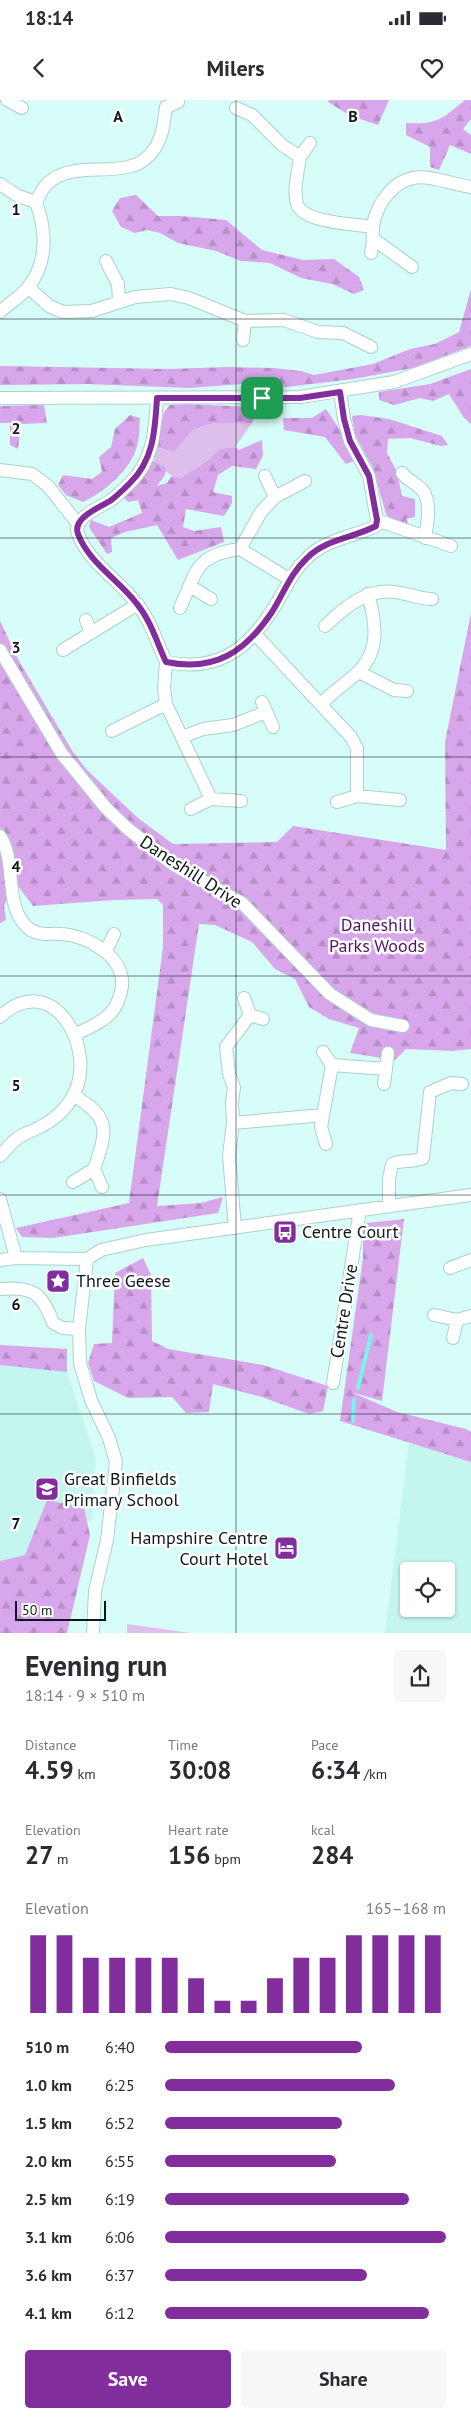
<!DOCTYPE html>
<meta charset="utf-8">
<style>
body{margin:0;font-family:"PT Sans",sans-serif;background:#f7f7f7;color:#2b2b33;height:100vh;display:flex;flex-direction:column;font-size:19px;white-space:nowrap}
*{box-sizing:border-box;margin:0}
p{font-size:16px;color:#7c7c81}
.icon{flex:none;width:28px;height:28px;fill:none;stroke:currentColor;stroke-width:2;stroke-linecap:round;stroke-linejoin:round}
.map{position:relative;height:1533px;overflow:hidden}
.drawer{display:flex;flex-direction:column;background:#fff;flex:1}
.drawer>*{flex:none}
.buttons{position:absolute;left:400px;top:1462px;display:grid;gap:10px}
.buttons a{display:grid;place-items:center;width:55px;height:55px;border-radius:5px;background:#fff;box-shadow:0 1px 4px #0004;font-size:25px}
.scale{position:absolute;left:15px;bottom:12px;width:91px;box-sizing:border-box;padding-left:5px;border:2px solid #0c1b19;border-top:0;font-size:14px;line-height:18px;white-space:nowrap;color:#0c1b19;-webkit-text-stroke:4px #fff;paint-order:stroke}
.pin{position:absolute;display:grid;place-items:center;width:42px;height:42px;color:#fff;margin:-21px;border-radius:10px;box-shadow:0 2px 8px #0006}
.round{display:grid;place-items:center;flex:none;width:52px;height:52px;border-radius:5px;background:#f7f7f7}
.head{display:flex;align-items:center;justify-content:space-between;height:85px;padding:0 25px}
h1{font-size:28px;font-weight:800;line-height:38px}
.metrics{display:grid;grid-template-columns:repeat(3,1fr);gap:8px;height:85px;padding:5px 25px}
.metrics div{display:grid;align-content:center}
.metrics b{font-size:25px;font-weight:800}
.metrics small{font-size:14px;font-weight:400}
.metrics p{font-size:14px}
.chart{height:140px;padding:10px 25px}
.chart p{display:flex;justify-content:space-between}
.chart svg{width:100%;height:90px;margin-top:5px;stroke:#812d9c;stroke-width:6}
.action{display:flex;gap:10px;margin-top:auto;padding:10px 25px}
.action a{flex:1;height:58px;border-radius:5px;background:#812d9c;color:#fff;font-size:20px;font-weight:800;line-height:58px;text-align:center}
.action a+a{background:#f7f7f7;color:#2b2b33}
ul{padding:0 25px;list-style:none;font-size:16px}
li{display:grid;grid-template-columns:80px 60px 1fr;align-items:center;height:38px}
li i{height:12px;border-radius:6px;background:#812d9c}
.status{display:flex;justify-content:space-between;align-items:center;height:35px;padding:0 25px;background:#fff;direction:ltr}
.status svg{height:14px;fill:currentColor}
header{display:flex;justify-content:space-between;align-items:center;height:65px;padding:0 25px;background:#fff;font-size:22px;font-weight:800}
.map>svg:first-child{display:block}
.built{fill:#c4f5ef;fill-rule:evenodd}
.green{fill:#debeeb}
.forest{fill:url(#forest-firs)}
.lines{fill:none;stroke-linecap:round;stroke-linejoin:round}
.stream{stroke:#7df4e8;stroke-width:4}
.minor-casing{stroke:#abd1cc;stroke-width:14}
.minor{stroke:#fff;stroke-width:12}
.route-casing{stroke:#fff;stroke-width:10}
.route{stroke:#812d9c;stroke-width:6}
.grid{fill:none;stroke:#0c1b19;stroke-width:1;stroke-opacity:0.55}
.labels{text-anchor:middle;stroke-width:5;stroke-linejoin:round;paint-order:stroke}
.street-label{font-size:18px;fill:#0c1b19;stroke:#fff}
.park-label{font-size:18px;fill:#531566;stroke:#fff}
.poi-label{font-size:18px;fill:#0c1b19;stroke:#fff;text-anchor:start}
.grid-label{font-size:16px;text-anchor:middle;font-weight:bold;fill:#0c1b19;stroke:#fff;stroke-width:5;stroke-linejoin:round;paint-order:stroke}
</style>
<div class="status"><b>18:14</b><svg viewBox="0 0 49 12"><path d="M0 12V9h3v3zM5 12V6h3v6zM10 12V3h3v9zM15 12V0h3v12zM26 1h20v11H26zM47 4h2v5h-2z"/></svg></div>
<header><svg class="icon" aria-label="back" viewBox="0 0 24 24"><path d="M15 5l-7 7 7 7"/></svg>Milers<svg class="icon" aria-label="heart" viewBox="0 0 24 24"><path d="M12 20l-8-8c-3-5 5-10 8-4 3-6 11-1 8 4z"/></svg></header>
<div class="map">
<svg width="471" height="1533" viewBox="0 0 471 1533">
<defs>
<pattern id="forest-firs" width="22" height="20" patternUnits="userSpaceOnUse" patternTransform="scale(1.25)"><rect width="22" height="20" fill="#d8a6eb"/><path d="M5 1l3.5 6h-7zM16 11l3.5 6h-7z" fill="#b88ec9"/></pattern>
</defs>
<rect width="100%" height="100%" fill="#d7fdf8"/>
<path class="built" d="M0 1265 67 1272 96 1358 92 1421 57 1420 25 1455 0 1461Z
M409 1343 471 1362V1533H385ZM409 1471H446V1509H409Z"/>
<path class="green" d="M215 323H252L235 347 219 349 208 360 181 378 172 376 154 363 156 347 174 352 194 329Z
M127 1524 190 1533H127Z"/>
<path class="forest" d="M329 0H389L378 25 351 16 328 2Z
M465 0H471V19L463 29 471 35V54L450 45 439 70 430 67V47L406 35V23C437 25 442 19 465 0Z
M136 95 158 116H181L226 120 262 150 303 160 334 159 359 177 364 190 354 194 332 184 301 178 270 163 241 161 216 151 178 143 160 133 147 130 135 133 121 127 112 111 120 98Z
M471 189V246L413 268 353 279 286 287 255 283 190 288 88 284 0 285V266L170 269 227 267 273 268 301 271 314 275 373 264 410 249 435 244 459 232Z
M471 269V324L464 318 449 294 433 301 420 298 394 305 379 300V292L430 284Z
M187 304 254 307 256 312 252 323H215L194 329 174 352 156 347 164 312 170 305Z
M44 305 47 323 21 324 18 349 10 345V323H0V306Z
M326 309 342 333 354 361 346 364 325 337 284 330 283 318H312Z
M130 315 140 318C139 327 140 337 137 346 131 370 104 392 83 402L66 395 58 385 63 375 92 379 102 372 99 357 111 347 115 329Z
M361 315 389 319 442 336 448 345 441 346 410 338 388 339 387 353 397 372 402 396 415 399V417L406 419 410 426 393 422 386 414 373 368 355 335 352 316Z
M262 340 263 356 256 369 232 366 218 375 213 392 232 396V403L224 416 186 409 183 427 194 431 221 427 224 442 178 460 157 425 125 432 111 438 112 452 107 454 89 427 91 420 109 427 142 413 138 400 128 402 123 397 151 360 166 367 165 375 157 386 167 383 172 376 181 378 208 360 219 349 235 347 239 350Z
M471 513V949L453 951 406 949 395 960 350 953 359 928 329 919 309 907 295 879 275 869 252 842 215 825 199 824 157 1106 201 1103 223 1097 218 1113 53 1138 22 1137 16 1128 129 1103 163 847V805L157 799 114 800 33 806 15 782 4 806 6 820 0 823V735L2 731 0 727V521L19 561 73 652 87 670 138 718 173 744 277 742 293 726 446 750 445 642Z
M404 1119 382 1301 351 1292 397 1312 466 1329 471 1332V1362L340 1321 363 1158V1129L367 1123Z
M143 1158 151 1175 152 1241 168 1249 263 1265 328 1286 323 1311 309 1314 262 1297 213 1284 209 1312 186 1313 172 1297 128 1298 94 1281 88 1263 94 1244 112 1243 115 1173Z
M0 1245 67 1249V1272L0 1265Z
M47 1400 84 1408 90 1435 67 1533H0V1461L25 1455Z"/>
<g class="lines">
<path class="stream" d="M358 1288 371 1235
M353 1321 354 1300"/>
<g class="minor-casing">
<path id="minor" d="M7 0 22 8
M236 8 252 15 282 45 300 57 310 43
M300 57C298 72 293 89 297 104 303 123 355 124 373 127
M0 84 18 96 36 102
M375 140 412 167
M371 153C374 141 372 137 373 127 374 116 380 103 387 95 412 64 438 82 471 87
M106 161 118 184 119 201
M28 187 49 206 63 212 92 211 135 197 171 194 189 198 245 221 284 220 318 232 343 233 371 247
M0 212C9 203 22 196 29 186 48 161 46 130 36 102 39 96 42 90 46 85 76 54 131 87 155 48 163 36 164 21 166 7L178 2
M243 240 245 221
M0 298 300 297 394 282 471 254
M157 298C155 329 154 360 130 383 124 389 117 396 110 401 100 407 72 418 78 434 89 463 119 480 137 504 151 521 157 543 166 562 215 572 245 552 271 512 284 493 290 474 307 458 326 439 353 437 376 426L377 420 369 376 350 341 344 319 340 292
M0 370 32 374 48 386 78 424
M402 373C408 381 418 384 423 391 432 404 427 424 425 438
M265 376 275 397
M377 420 451 446
M240 449 289 479
M190 486 211 499
M180 508C197 471 195 455 240 449L261 412 275 397 305 381
M86 520 91 533
M325 526C346 506 369 486 401 493 413 495 420 499 432 499
M255 534 351 637 357 648V696
M0 550 62 654 106 708 128 729 174 765 242 803 330 894 371 920 403 926
M63 550 138 504
M166 562 164 588 166 604 211 699
M359 572 394 590 407 591
M262 602 273 627
M321 604C332 592 345 584 356 574 381 552 376 522 368 494
M112 631 166 604
M182 637 203 629 233 625 266 612
M337 702 357 696 400 700
M191 709 211 699 241 701
M0 736C17 761 4 805 26 826 36 837 48 833 61 834 87 835 125 857 122 886 118 917 99 923 74 935
M106 851 114 834
M244 898 250 915 263 919
M0 917C52 867 99 949 73 996 66 1009 53 1021 40 1027 33 1031 25 1033 19 1037 12 1042 6 1049 0 1056
M323 952 332 965 321 1027 326 1044
M332 965 386 969
M384 984 388 953
M73 995C112 1018 107 1031 94 1069
M233 1023 323 1015
M73 1082 94 1069 102 1087
M0 1099 16 1158
M389 1106V1079L392 1064C403 1059 413 1063 423 1058L430 992 451 983 462 984
M235 1128 229 1055 233 1023 232 1002 234 987 229 974 226 947 250 915
M87 1159 79 1229 80 1263 91 1300 109 1338 116 1362 107 1440 95 1491 93 1533
M0 1160 16 1158 87 1159 101 1150 146 1140 471 1095
M450 1168 471 1160
M0 1189C33 1186 42 1193 53 1223L63 1228 79 1229
M434 1215 457 1220 471 1216
M453 1238 457 1220
M333 1283 360 1110"/>
</g>
<use href="#minor" class="minor"/>
</g>
<g class="lines">
<g class="route-casing">
<path id="route" d="M340 292 344 319 350 341 369 376 377 420 376 426C353 438 326 439 307 458 290 474 284 493 272 512 245 552 215 572 166 562 157 543 151 521 137 504 119 480 89 463 78 434 72 418 100 407 110 401 117 396 124 389 130 383 154 360 155 329 157 298H300Z"/>
</g>
<use href="#route" class="route"/>
</g>
<path class="grid" d="M236 0V1533M0 219H471M0 438H471M0 657H471M0 876H471M0 1095H471M0 1314H471"/>
<defs>
<g id="bus-square" transform="scale(1.25)"><rect x="-9" y="-9" width="18" height="18" rx="4" fill="#812d9c" stroke="#fff"/><path d="M-5-6H5V4H4V6H2V4H-2V6H-4V4H-5ZM-3.5-4V0h7V-4ZM-3.5 1.2v1.5H-2V1.2ZM2 1.2v1.5H3.5V1.2Z" fill="#fff"/></g>
<g id="sight-square" transform="scale(1.25)"><rect x="-9" y="-9" width="18" height="18" rx="4" fill="#812d9c" stroke="#fff"/><path d="M0-6L1.8-2.2L6-1.7L2.9 1.2L3.7 5.4L0 3.3L-3.7 5.4L-2.9 1.2L-6-1.7L-1.8-2.2Z" fill="#fff"/></g>
<g id="school-square" transform="scale(1.25)"><rect x="-9" y="-9" width="18" height="18" rx="4" fill="#812d9c" stroke="#fff"/><path d="M0-5L7-2L0 1L-7-2ZM-4 1L0 2.5L4 1V4Q0 6-4 4Z" fill="#fff"/></g>
<g id="hotel-square" transform="scale(1.25)"><rect x="-9" y="-9" width="18" height="18" rx="4" fill="#812d9c" stroke="#fff"/><path d="M-6-4.5h1.5V1H6V5H4.5V3h-9V5H-6ZM-4 0a1.8 1.8 0 1 1 3.6 0ZM.5 0V-2.5h3Q6-2.5 6 0Z" fill="#fff"/></g>
</defs>
<g fill-rule="evenodd">
<use href="#bus-square" x="285" y="1132"/>
<use href="#sight-square" x="58" y="1181"/>
<use href="#school-square" x="47" y="1389"/>
<use href="#hotel-square" x="286" y="1448"/>
</g>
<g class="labels">
<g class="street-label">
<text transform="translate(191 772) rotate(33)" y="6">Daneshill Drive</text>
<text transform="translate(344 1211) rotate(-81)" y="6">Centre Drive</text>
</g>
<g class="park-label">
<text x="377" y="831">Daneshill<tspan x="377" dy="21">Parks Woods</tspan></text>
</g>
<g class="poi-label">
<text x="302" y="1138">Centre Court</text>
<text x="76" y="1187">Three Geese</text>
<text x="64" y="1385">Great Binfields<tspan x="64" dy="21">Primary School</tspan></text>
<text x="268" y="1444" text-anchor="end">Hampshire Centre<tspan x="268" dy="21">Court Hotel</tspan></text>
</g>
</g>
<g class="grid-label">
<text x="118" y="22">A</text>
<text x="353" y="22">B</text>
<text x="16" y="115">1</text>
<text x="16" y="334">2</text>
<text x="16" y="553">3</text>
<text x="16" y="772">4</text>
<text x="16" y="991">5</text>
<text x="16" y="1210">6</text>
<text x="16" y="1429">7</text>
</g>
</svg>
<div class="buttons">
<a><svg class="icon" aria-label="locate" viewBox="0 0 24 24"><circle cx="12" cy="12" r="6"/><path d="M12 2v4M12 18v4M2 12h4M18 12h4"/></svg></a>
</div>
<div class="scale">50 m</div>
<div class="pin" style="left:262px;top:298px;background:#1e9e55"><svg class="icon" aria-label="arrive" viewBox="0 0 24 24"><path d="M6 21V4h12l-3 4 3 4H6"/></svg></div>
</div>
<section class="drawer">
<div class="head"><div><h1>Evening run</h1><p>18:14 · 9 × 510 m</p></div><a class="round"><svg class="icon" aria-label="share" viewBox="0 0 24 24"><path d="M12 15V3M7 8l5-5 5 5M5 13v7h14v-7"/></svg></a></div>
<div class="metrics">
<div><p>Distance</p><b>4.59<small> km</small></b></div>
<div><p>Time</p><b>30:08</b></div>
<div><p>Pace</p><b>6:34<small> /km</small></b></div>
</div>
<div class="metrics">
<div><p>Elevation</p><b>27<small> m</small></b></div>
<div><p>Heart rate</p><b>156<small> bpm</small></b></div>
<div><p>kcal</p><b>284</b></div>
</div>
<div class="chart"><p><span>Elevation</span>165–168 m</p>
<svg viewBox="0 0 160 44" preserveAspectRatio="none"><path d="M5 44V6M15 44V6M25 44V17M35 44V17M45 44V17M55 44V17M65 44V27M75 44V38M85 44V38M95 44V27M105 44V17M115 44V17M125 44V6M135 44V6M145 44V6M155 44V6"/></svg>
</div>
<ul>
<li><b>510 m</b>6:40<i style="width:70%"></i></li>
<li><b>1.0 km</b>6:25<i style="width:82%"></i></li>
<li><b>1.5 km</b>6:52<i style="width:63%"></i></li>
<li><b>2.0 km</b>6:55<i style="width:61%"></i></li>
<li><b>2.5 km</b>6:19<i style="width:87%"></i></li>
<li><b>3.1 km</b>6:06<i style="width:100%"></i></li>
<li><b>3.6 km</b>6:37<i style="width:72%"></i></li>
<li><b>4.1 km</b>6:12<i style="width:94%"></i></li>
</ul>
<div class="action"><a>Save</a><a>Share</a></div>
</section>
